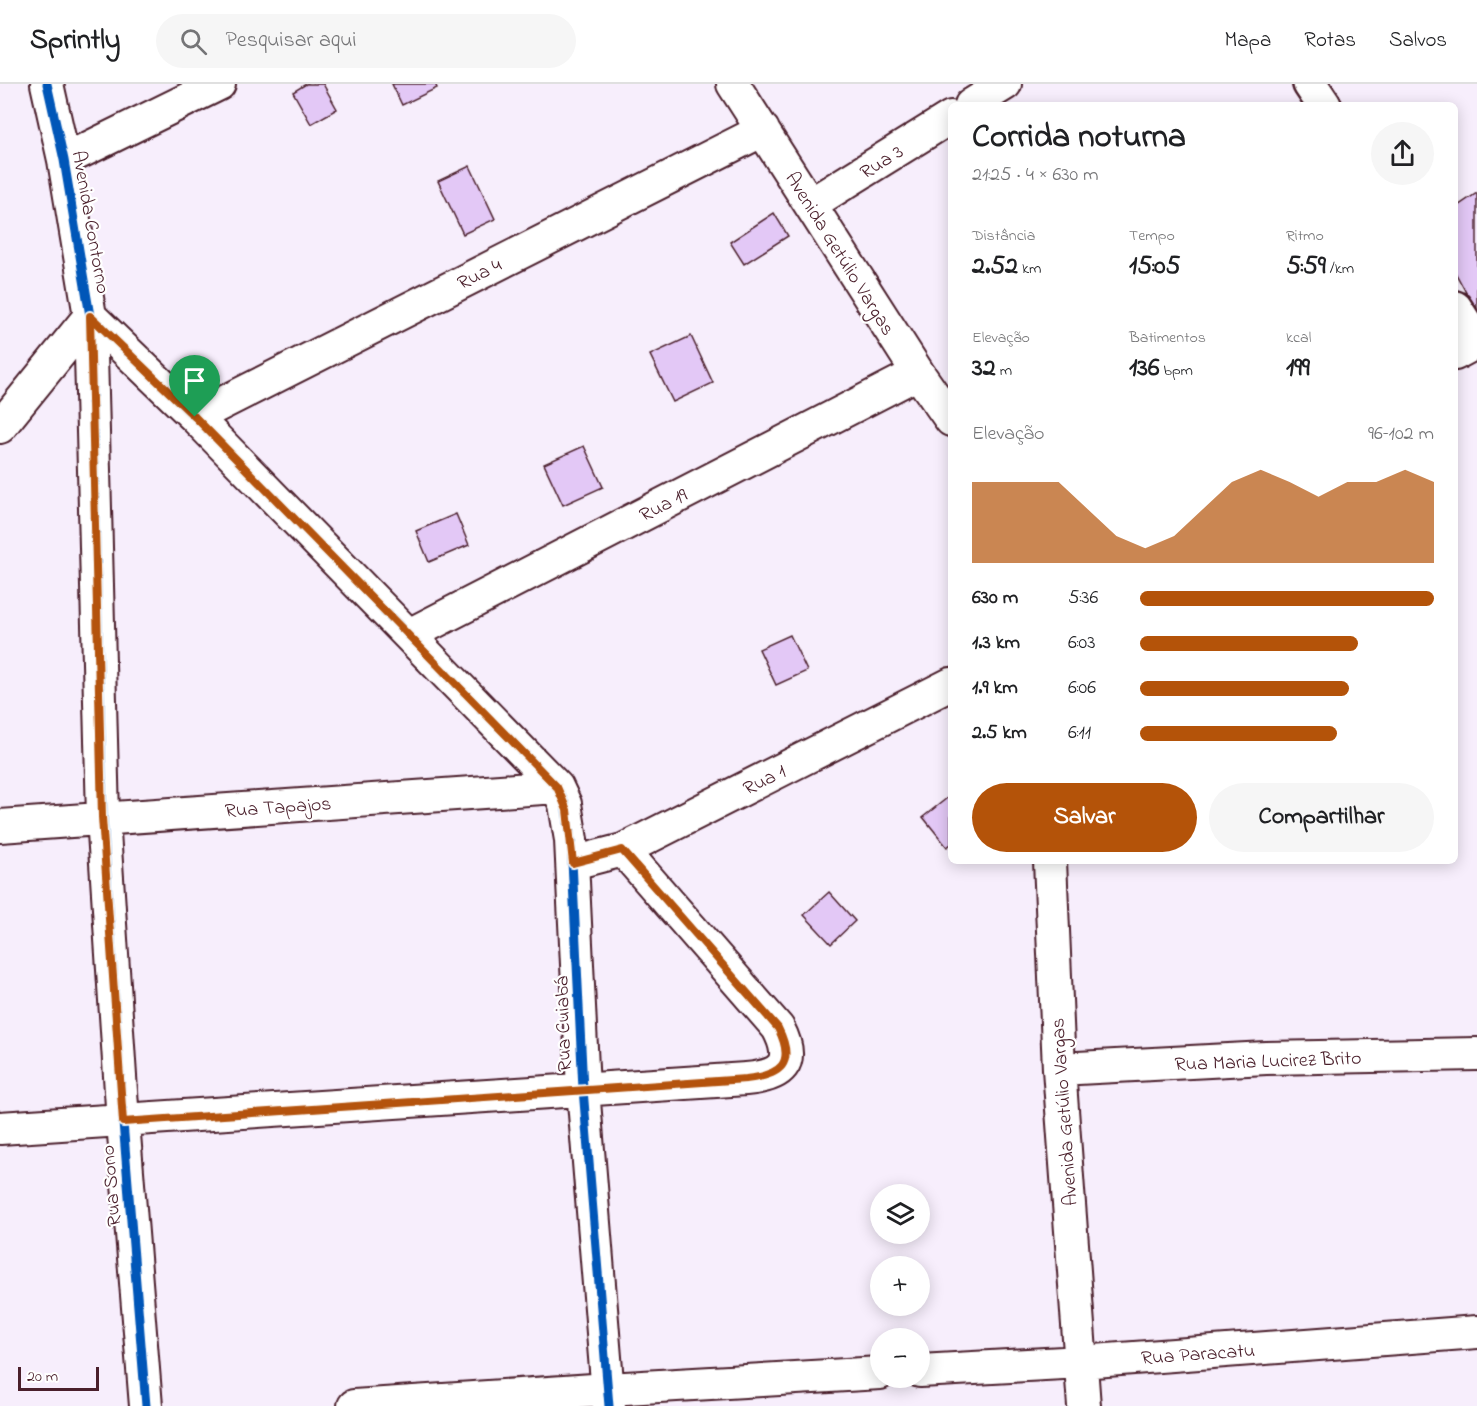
<!DOCTYPE html>
<html lang="pt">
<meta charset="utf-8">
<style>
body{margin:0;font-family:"Indie Flower",sans-serif;background:#f6f6f6;color:#202124;height:100vh;display:flex;flex-direction:column;font-size:22px;white-space:nowrap}
*{box-sizing:border-box;margin:0}
p{font-size:20px;color:#757577}
.icon{flex:none;width:33px;height:33px;fill:none;stroke:currentColor;stroke-width:2;stroke-linecap:round;stroke-linejoin:round}
.map{position:relative;flex:1;overflow:hidden}
.drawer{position:absolute;left:948px;top:18px;width:510px;height:762px;display:flex;flex-direction:column;background:#fff;border-radius:9px;box-shadow:0 3px 15px #0003}
.drawer>*{flex:none}
.tools{position:absolute;left:870px;top:1100px;display:grid;gap:12px}
.tools a{display:grid;place-items:center;width:60px;height:60px;border-radius:50%;background:#fff;box-shadow:0 3px 15px #0003;font-size:30px}
.scale{position:absolute;left:18px;bottom:15px;width:81px;box-sizing:border-box;padding-left:6px;border:3px solid #4a1f2b;border-top:0;font-size:16px;line-height:21px;white-space:nowrap;color:#4a1f2b;-webkit-text-stroke:4px #fff;paint-order:stroke}
.pin{position:absolute;display:grid;place-items:center;width:51px;height:51px;color:#fff;margin:-62px -26px;border-radius:50% 50% 50% 0;rotate:-45deg;box-shadow:0 0 6px #0007}
.pin .icon{rotate:45deg}
.round{display:grid;place-items:center;flex:none;width:63px;height:63px;border-radius:32px;background:#f6f6f6}
.headline{display:flex;align-items:center;justify-content:space-between;height:102px;padding:0 24px}
h1{font-size:33px;font-weight:800;line-height:45px}
.figures{display:grid;grid-template-columns:repeat(3,1fr);gap:9px;height:102px;padding:6px 24px}
.figures div{display:grid;align-content:center}
.figures b{font-size:26px;font-weight:800}
.figures small{font-size:16px;font-weight:400}
.figures p{font-size:16px}
.chart{height:168px;padding:12px 24px}
.chart p{display:flex;justify-content:space-between}
.chart svg{width:100%;height:108px;margin-top:6px;fill:#b45309;opacity:.7}
.cta{display:flex;gap:12px;margin-top:auto;padding:12px 24px}
.cta a{flex:1;height:69px;border-radius:36px;background:#b45309;color:#fff;font-size:24px;font-weight:800;line-height:69px;text-align:center}
.cta a+a{background:#f6f6f6;color:#202124}
ul{padding:0 24px;list-style:none;font-size:20px}
li{display:grid;grid-template-columns:96px 72px 1fr;align-items:center;height:45px}
li i{height:15px;border-radius:8px;background:#b45309}
header{display:flex;align-items:center;gap:36px;box-sizing:border-box;height:84px;padding:0 30px;background:#fff;border-bottom:2px solid #e0e0e0}
header strong{font-size:28px}
nav{display:flex;gap:33px;margin-inline-start:auto;font-size:21px}
.search{width:420px;height:54px;background:#f6f6f6;display:flex;align-items:center;gap:15px;box-sizing:border-box;padding:0 21px;border-radius:33px;color:#757577;font-size:22px}
.map>svg:first-child{display:block}
.building{fill:#e3c8f6;stroke:#4a1f2b;stroke-width:1.5}
.lines{fill:none;stroke-linecap:round;stroke-linejoin:round}
.minor-casing{stroke:#4a1f2b;stroke-width:36}
.tertiary-casing{stroke:#4a1f2b;stroke-width:38}
.minor{stroke:#fff;stroke-width:32}
.tertiary{stroke:#fff;stroke-width:33}
.cycleway-casing{stroke:#fff;stroke-width:13}
.cycleway{stroke:#0057b8;stroke-width:9}
.route-casing{stroke:#fff;stroke-width:12}
.route{stroke:#b45309;stroke-width:8}
.labels{text-anchor:middle;stroke-width:4.5;stroke-linejoin:round;paint-order:stroke}
.street-label{font-size:20px;fill:#4a1f2b;stroke:#fff}
</style>
<header>
<strong>Sprintly</strong>
<div class="search"><svg class="icon" aria-label="search" viewBox="0 0 24 24"><circle cx="10" cy="10" r="6"/><path d="M15 15l6 6"/></svg>Pesquisar aqui</div>
<nav><a>Mapa</a><a>Rotas</a><a>Salvos</a></nav>
</header>
<div class="map">
<svg width="1477" height="1322" viewBox="0 0 1477 1322">
<rect width="100%" height="100%" fill="#f7eefc"/>
<filter id="ink" filterUnits="userSpaceOnUse"><feTurbulence type="fractalNoise" baseFrequency=".0167" numOctaves="2"/><feDisplacementMap in="SourceGraphic" scale="12" xChannelSelector="R" yChannelSelector="G"/><feConvolveMatrix kernelMatrix="1 2 1 2 8 2 1 2 1" color-interpolation-filters="sRGB"/></filter>
<g filter="url(#ink)">
<path class="building" d="M306 0H323L337 25 311 40 293 8Z
M392 0H435L437 4 402 21Z
M470 82 495 135 463 150 438 97Z
M1477 109V229L1455 188V124Z
M774 129 788 152 744 180 730 158Z
M691 252 713 299 673 318 650 271Z
M584 362 603 403 563 421 544 380Z
M456 430 469 461 429 478 416 447Z
M790 551 807 587 776 601 759 565Z
M951 711V760L947 763 923 733Z
M829 808 855 837 831 860 804 831Z"/>
<g class="lines">
<g class="minor-casing">
<path id="minor" d="M47 0 64 76 90 232 195 333 557 703 565 720 571 756 583 1005 609 1322
M733 0 918 289 951 336
M971 21 1005 0
M64 76 219 0
M811 120 951 33
M90 232 103 733 123 1038 146 1322
M1455 270 1477 258
M195 333 763 46
M0 343 90 232
M409 551 918 289
M0 742 557 703
M1050 777 1059 985 1084 1322
M573 779 623 766 951 600
M1059 985 1266 974 1477 970
M0 1044 746 995C781 992 797 980 778 944L623 766
M920 1287 1081 1278 1477 1248
M354 1322 608 1305 880 1289"/>
</g>
<g class="tertiary-casing">
<path id="tertiary" d="M1310 0 1324 21
M1455 224 1477 258"/>
</g>
<use href="#minor" class="minor"/>
<use href="#tertiary" class="tertiary"/>
<g class="cycleway-casing">
<path id="cycleway" d="M47 0 64 76 90 232 195 333 557 703 565 720 571 756 583 1005 609 1322
M90 232 103 733 123 1038 146 1322"/>
</g>
<use href="#cycleway" class="cycleway"/>
</g>
</g>
<g class="lines" filter="url(#ink)">
<g class="route-casing">
<path id="route" d="M90 232 195 333 557 703 567 726 573 779 622 766 778 944C796 980 781 991 746 995L123 1038 102 733Z"/>
</g>
<use href="#route" class="route"/>
</g>
<g class="labels">
<g class="street-label">
<text transform="translate(881 77) rotate(-32)" y="7">Rua 3</text>
<text transform="translate(92 138) rotate(80)" y="7">Avenida Contorno</text>
<text transform="translate(841 169) rotate(58)" y="7">Avenida Getúlio Vargas</text>
<text transform="translate(479 189) rotate(-27)" y="7">Rua 4</text>
<text transform="translate(663 420) rotate(-27)" y="7">Rua 19</text>
<text transform="translate(764 695) rotate(-27)" y="7">Rua 1</text>
<text transform="translate(278 722) rotate(-4)" y="7">Rua Tapajos</text>
<text transform="translate(562 940) rotate(-92)" y="7">Rua Cuiabá</text>
<text transform="translate(1268 976) rotate(-2)" y="7">Rua Maria Lucirez Brito</text>
<text transform="translate(1063 1028) rotate(-94)" y="7">Avenida Getúlio Vargas</text>
<text transform="translate(110 1102) rotate(-95)" y="7">Rua Sono</text>
<text transform="translate(1198 1269) rotate(-4)" y="7">Rua Paracatu</text>
</g>
</g>
</svg>
<div class="tools">
<a><svg class="icon" aria-label="layers" viewBox="0 0 24 24"><path d="M12 4l9 5-9 5-9-5zM3 14l9 5 9-5"/></svg></a>
<a>+</a>
<a>−</a>
</div>
<div class="scale">20 m</div>
<div class="pin" style="left:195px;top:333px;background:#1e9e55"><svg class="icon" aria-label="arrive" viewBox="0 0 24 24"><path d="M6 21V4h12l-3 4 3 4H6"/></svg></div>
<section class="drawer">
<div class="headline"><div><h1>Corrida noturna</h1><p>21:25 · 4 × 630 m</p></div><a class="round"><svg class="icon" aria-label="share" viewBox="0 0 24 24"><path d="M12 15V3M7 8l5-5 5 5M5 13v7h14v-7"/></svg></a></div>
<div class="figures">
<div><p>Distância</p><b>2.52<small> km</small></b></div>
<div><p>Tempo</p><b>15:05</b></div>
<div><p>Ritmo</p><b>5:59<small> /km</small></b></div>
</div>
<div class="figures">
<div><p>Elevação</p><b>32<small> m</small></b></div>
<div><p>Batimentos</p><b>136<small> bpm</small></b></div>
<div><p>kcal</p><b>199</b></div>
</div>
<div class="chart"><p><span>Elevação</span>96–102 m</p>
<svg viewBox="0 0 160 44" preserveAspectRatio="none"><path d="M0 44V11L10 11L20 11L30 11L40 22L50 33L60 38L70 33L80 22L90 11L100 6L110 11L120 17L130 11L140 11L150 6L160 11V44z"/></svg>
</div>
<ul>
<li><b>630 m</b>5:36<i style="width:100%"></i></li>
<li><b>1.3 km</b>6:03<i style="width:74%"></i></li>
<li><b>1.9 km</b>6:06<i style="width:71%"></i></li>
<li><b>2.5 km</b>6:11<i style="width:67%"></i></li>
</ul>
<div class="cta"><a>Salvar</a><a>Compartilhar</a></div>
</section>
</div>
